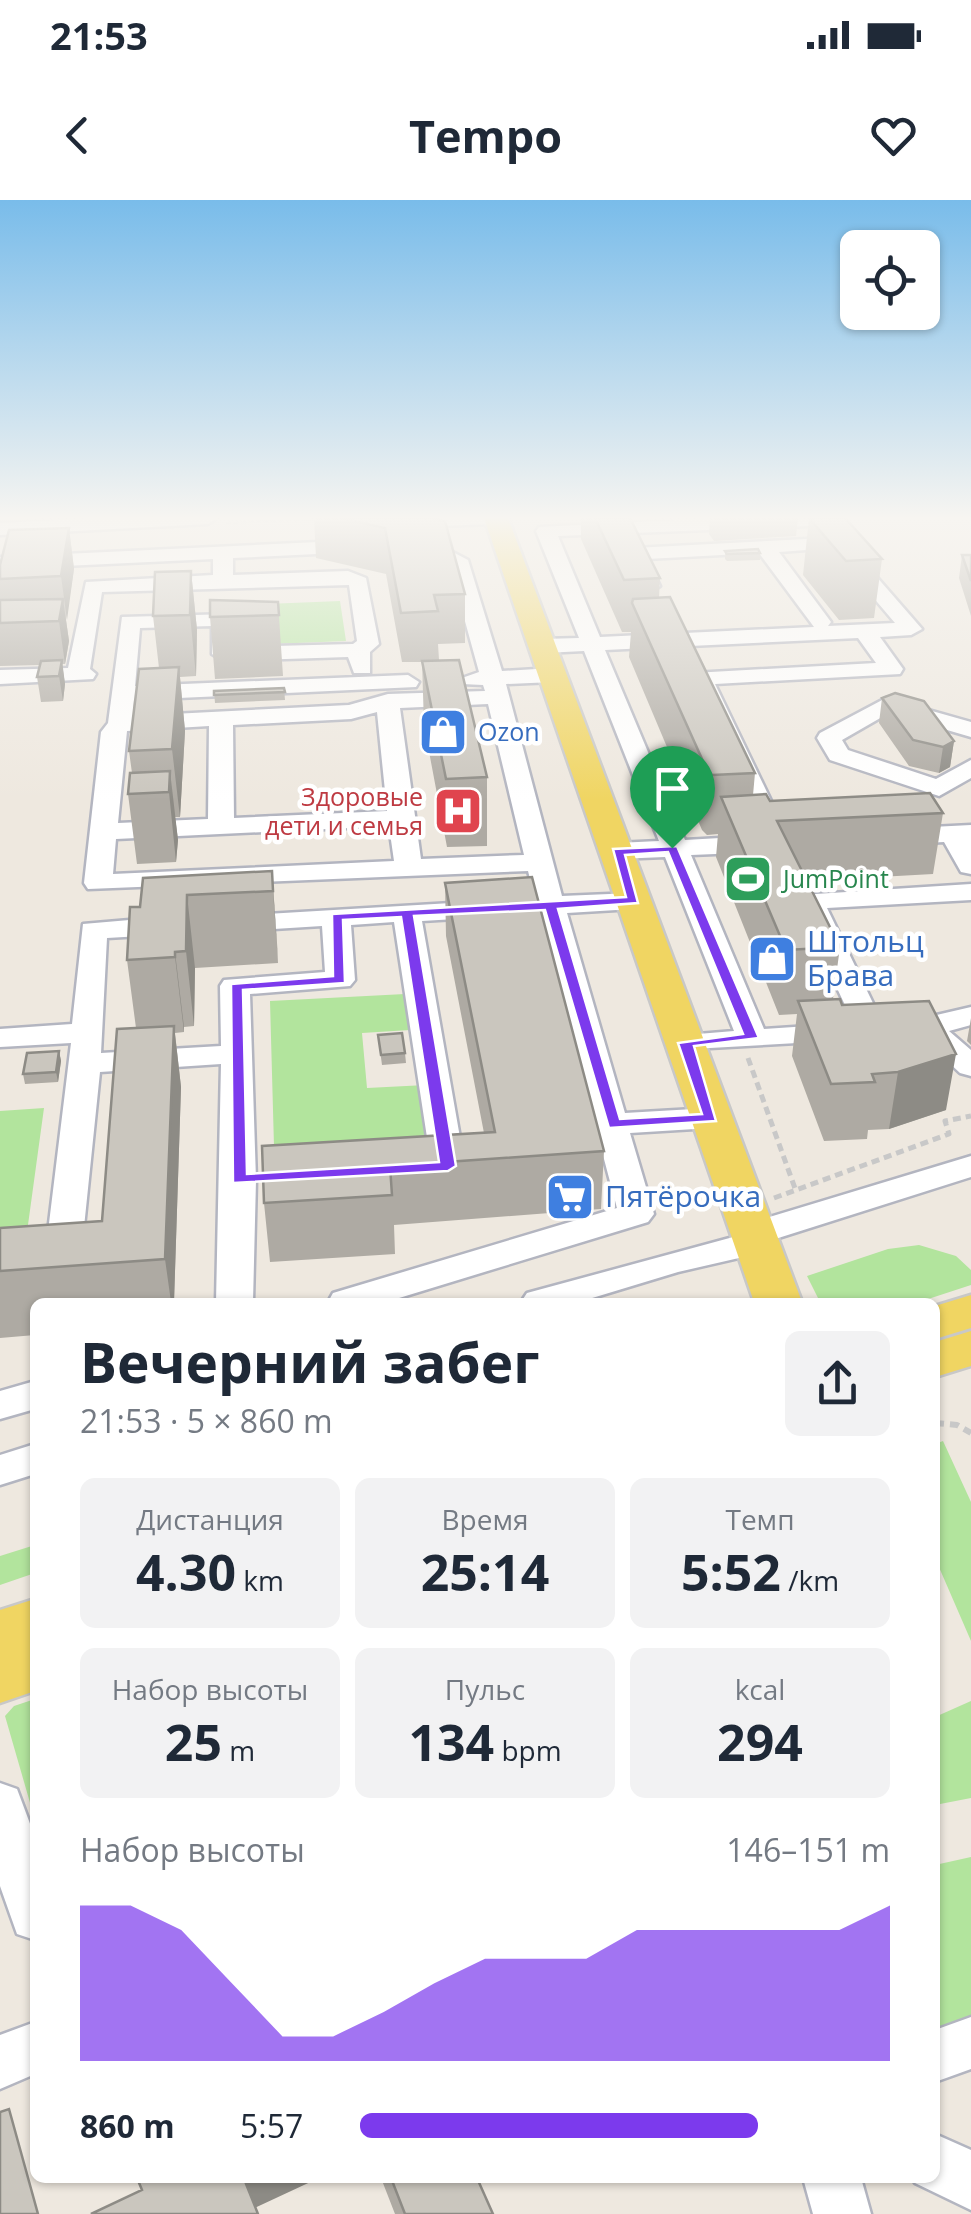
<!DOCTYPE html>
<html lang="ru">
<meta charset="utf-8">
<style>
body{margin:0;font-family:"Open Sans",sans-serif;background:#f2f2f3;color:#1f2937;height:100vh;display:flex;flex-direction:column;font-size:38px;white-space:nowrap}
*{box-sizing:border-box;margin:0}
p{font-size:32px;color:#747a83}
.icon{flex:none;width:55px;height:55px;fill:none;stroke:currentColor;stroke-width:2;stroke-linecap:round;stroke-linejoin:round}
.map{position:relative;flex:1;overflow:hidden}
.drawer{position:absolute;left:30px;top:1098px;width:910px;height:885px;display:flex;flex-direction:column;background:#fff;border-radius:15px;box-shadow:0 2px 8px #0004}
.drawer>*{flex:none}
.tools{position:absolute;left:840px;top:30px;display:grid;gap:20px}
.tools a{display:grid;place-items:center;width:100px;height:100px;border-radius:15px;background:#fff;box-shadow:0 2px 8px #0004;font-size:50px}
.pin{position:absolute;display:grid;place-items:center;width:85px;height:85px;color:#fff;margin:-102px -42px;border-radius:50% 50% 50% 0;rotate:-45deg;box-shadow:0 0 10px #0007}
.pin .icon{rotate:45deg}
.round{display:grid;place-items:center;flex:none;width:105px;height:105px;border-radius:15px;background:#f2f2f3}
.overview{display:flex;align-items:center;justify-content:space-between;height:170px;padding:0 50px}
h1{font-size:55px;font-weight:700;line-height:75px}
.stats{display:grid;grid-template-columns:repeat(3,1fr);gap:15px;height:170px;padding:10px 50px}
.stats div{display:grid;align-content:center;border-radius:15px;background:#f2f2f3;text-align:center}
.stats b{font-size:50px;font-weight:700}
.stats small{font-size:28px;font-weight:400}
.stats p{font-size:28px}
.chart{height:280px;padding:20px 50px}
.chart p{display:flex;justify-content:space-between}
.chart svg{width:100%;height:180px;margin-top:10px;fill:#7c3aed;opacity:.7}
ul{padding:0 50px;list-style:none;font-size:32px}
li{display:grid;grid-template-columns:160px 120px 1fr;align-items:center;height:75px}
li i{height:25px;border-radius:12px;background:#7c3aed}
.status{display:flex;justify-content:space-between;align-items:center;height:70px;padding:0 50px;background:#fff;direction:ltr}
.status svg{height:28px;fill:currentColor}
header{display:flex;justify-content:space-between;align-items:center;height:130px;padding:0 50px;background:#fff;font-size:45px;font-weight:700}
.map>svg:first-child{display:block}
.green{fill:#b2e49d}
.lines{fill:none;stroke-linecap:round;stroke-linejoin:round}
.minor-casing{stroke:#b3b5c0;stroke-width:5}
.major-casing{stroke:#c8c8c8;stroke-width:5}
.path-far2{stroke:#c8c8c8;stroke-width:2.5;stroke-dasharray:5 2.5;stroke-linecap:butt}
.path-far1{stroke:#c8c8c8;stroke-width:5;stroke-dasharray:8 5;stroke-linecap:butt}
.path{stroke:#c8c8c8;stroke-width:6;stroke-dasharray:9 6;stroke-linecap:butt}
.minor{fill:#fff;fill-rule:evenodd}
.major{fill:#f0d562;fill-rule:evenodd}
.wall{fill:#aeaaa3}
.shaded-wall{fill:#8d8b85}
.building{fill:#cac6be;stroke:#8d8b85;stroke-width:2.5}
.route{fill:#7c3aed;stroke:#fff;stroke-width:2.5;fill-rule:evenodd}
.labels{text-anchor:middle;stroke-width:9;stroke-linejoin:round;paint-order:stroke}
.far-shop-label{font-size:25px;fill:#366cbe;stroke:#fff;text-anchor:start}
.far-health-label{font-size:25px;fill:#be3a42;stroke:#fff;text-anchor:end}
.far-leisure-label{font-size:25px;fill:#27864d;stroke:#fff;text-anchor:start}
.shop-label{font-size:30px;fill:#366cbe;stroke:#fff;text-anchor:start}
</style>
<div class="status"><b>21:53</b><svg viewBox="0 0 49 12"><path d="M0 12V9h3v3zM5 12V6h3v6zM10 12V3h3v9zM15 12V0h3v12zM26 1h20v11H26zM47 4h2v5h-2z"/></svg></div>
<header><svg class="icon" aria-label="back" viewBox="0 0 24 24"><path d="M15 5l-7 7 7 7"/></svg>Tempo<svg class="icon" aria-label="heart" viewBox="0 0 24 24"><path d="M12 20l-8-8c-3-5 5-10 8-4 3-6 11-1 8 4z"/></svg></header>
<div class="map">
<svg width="971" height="2014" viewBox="0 0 971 2014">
<rect width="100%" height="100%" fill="#eee8df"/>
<path class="green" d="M340 401 346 441 247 445 245 405Z
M405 794 410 830 362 833 367 888 426 885 433 936 274 946 270 801Z
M44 908 24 1054 0 1056V911Z
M919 1045 956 1056 971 1070V1085L919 1102H820L807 1076 888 1049Z
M943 1241 971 1302V1441L935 1358V1244Z
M35 1345V1373L0 1385V1356Z
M35 1499V1620L5 1516 14 1506Z
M971 1501V1598L935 1605V1517Z
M971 1657V1822L935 1835V1665Z"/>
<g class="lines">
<g class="minor-casing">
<path id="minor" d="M96 318H217L208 324 0 335V323Z
M398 318H500L491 324 390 328V320Z
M715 318 817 320 808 326 558 336 600 437 814 427 759 353 647 359 660 386 650 392 640 386 624 354 634 348 827 338 837 344 834 348 779 352 831 422 828 426 895 423 838 356 848 350 855 352 922 429 911 435 880 437 903 469 900 474 715 484 776 611 782 638 774 650 765 652 691 655 764 829 839 824 854 833 850 840 674 850 669 843 674 836 734 831 665 657 617 659 604 651 617 643 659 641 584 451 544 453 533 446 544 439 579 438 536 331 539 327ZM858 438 876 463 693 473 690 478 750 611 755 636 685 640 605 450Z
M424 337 468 360 502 471 553 468 564 475 553 482 506 484 562 696 633 693 647 701 633 709 567 713 625 913 711 908 723 911 727 918 723 925 711 928 630 933 654 1014 648 1022 386 1102H328L333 1093 617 1008 539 714 422 721 465 966 460 973 420 974 415 967 430 957 394 722 351 725 355 780 350 786 250 794 256 980 253 1102H216L221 864 100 872 80 1066 75 1074 0 1083V1059L45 1056 71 843 0 847V829L72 824 83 724 176 716 190 725 176 734 107 738 101 853 221 846 220 786 224 780 325 772 322 726 228 732 214 723 218 717 535 698 528 671 88 689 84 683 101 532 108 523 122 417 231 414 234 447 353 444 357 441 349 385 102 392 90 469 96 474 93 479 0 484V470L68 468 86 382 213 375V359L0 369V357ZM421 349 449 363 479 472 459 479 462 484 483 485 485 491 388 494 349 505 133 516 134 500 416 487 419 482 408 475 135 486 140 428 212 426V454L223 461 348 457 354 473H370V452L379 444 366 378 348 371 233 375V358ZM488 504 524 655 421 659 400 508ZM377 512 387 611 234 618 233 525 351 519ZM209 526 208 619 118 623 127 531ZM389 626 394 661 113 674 116 639Z
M886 498 971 522V537L889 513 842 540 848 550 936 579 971 560V578L939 596 830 560 817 538 820 533Z
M971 625V674L961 672 944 642 892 645 879 637 892 629Z
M971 684V700L827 708 886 830 882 837H860L796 701 800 695Z
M971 807V825L949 831 971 850V876L960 873 911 827 915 820Z
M971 956V977L772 1040 769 1051 678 1072 579 1102H521L527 1093 737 1036 740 1026Z
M35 1181V1209L0 1219V1191Z
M35 1244V1274L0 1285V1255Z
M0 1583 17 1589 35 1637V1740L17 1734 0 1686Z
M971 1817V1869L935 1882V1830Z
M35 1822V1874L0 1889V1835Z
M935 1934 971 1950V2010L915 1983 912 1978H935Z
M803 1978H861L871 2014H813Z"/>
</g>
<g class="major-casing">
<path id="major" d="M484 318H508L802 1102H754Z
M971 1095V1128L935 1139V1106Z
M971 1131V1166L935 1177V1142Z
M35 1399V1491L0 1503V1410Z"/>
</g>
<path class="path-far2" d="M226 323 320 319"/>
<path class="path-far1" d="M748 858 796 991
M774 998 949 934 945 921 971 916
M663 1005 695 1003"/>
<path class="path" d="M935 1223 957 1225 971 1233"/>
<use href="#minor" class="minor"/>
<use href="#major" class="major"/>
</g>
<path class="wall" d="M314 318H432L465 394V443L438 444 439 460 487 577V646L447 647 424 525 422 462H402L386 374 316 358Z
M581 318H630L660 378 659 398 755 573 753 595 770 601 943 613 933 674 807 681 840 747 833 799 842 805 946 910 889 929 868 930 867 939 824 941 792 856 797 814 779 815 716 657 718 634 707 635 702 630 629 457 631 432H622L581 339Z
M710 318H798L796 336 714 341 709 334Z
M809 318 882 359 874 418 839 420 803 375Z
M69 328 74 369 66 420 69 441 65 464H62L65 484 63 501 41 502 37 477 40 465 0 466V365Z
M725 351 760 353V360L727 361 725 359Z
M962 355H971V416L959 378Z
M191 371 197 430 196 476 180 477 185 531 180 617H175L178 640 176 662 137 664 128 594 132 573 129 551 159 468 153 416Z
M278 402 283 476 215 479 210 417Z
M284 488 285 500 215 503 214 491Z
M882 498 954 541 950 567 939 573 909 566 879 523Z
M272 671 278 763 195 768 194 826 184 827V832L175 833 181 887 174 1102H35V1135L0 1138V1028L102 1021 136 828 127 760 140 707Z
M445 683 604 951 601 1009 394 1025 395 1054 270 1062 264 1003 484 933 446 736Z
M971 818V845L967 841Z
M378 835 405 853 406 863 382 865Z
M59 851 61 861 58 882 25 884 23 874Z
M381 1978H477L493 2014H395Z"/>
<path class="shaded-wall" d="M69 328 74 369 67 420 61 376Z
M191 371 197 430 196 476 190 415Z
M63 399 69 441 65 464 59 421Z
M62 460 65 484 63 501 59 476Z
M179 467 185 531 180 617 172 549Z
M954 541 950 567 939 573 943 547Z
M170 571 178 640 176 662 169 592Z
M272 671 277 743 278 763 273 691Z
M187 695 195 768 194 826 186 751Z
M175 752 184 827V832L175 757Z
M174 826 181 887 174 1102H171L165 1059Z
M59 851 61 861 58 882 56 872Z
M956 854 946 910 889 929 898 872Z
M259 1978H319L250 2010 246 1984Z"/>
<path class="building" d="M341 318H432L445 321 465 394 434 395 438 411 401 413 385 328Z
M595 318H630L660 378 624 380Z
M809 318H845L882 359 846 361Z
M69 328 61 376 0 379V365L9 330Z
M758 349 760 353 727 354 725 351Z
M962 355H971V381Z
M191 371 190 415 153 416 155 372Z
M670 397 755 573 712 575 707 570 632 403 633 399Z
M63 399 59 421 0 423V400Z
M210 400 278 402 279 415 210 417Z
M62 460 59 476 37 477 41 461Z
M459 460 487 577 446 579 422 461Z
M179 467 172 549 129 551 139 469Z
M284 488 285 492 214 495V491Z
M895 493 924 501 954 541 943 547 913 540 882 498Z
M170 571 169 592 128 594 130 573Z
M930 593 943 613 777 621 840 747 786 750 721 597 766 594 770 601Z
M272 671 273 691 187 695 186 751 175 752V757L127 760 130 707H140L143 678Z
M532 677 604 951 390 966 392 995 264 1003 262 946 495 932 445 683Z
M840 799 842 805 929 801 956 854 898 872 872 874 875 882 831 884 798 801Z
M174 826 165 1059 0 1071V1028L102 1021 117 829Z
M402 833 405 853 381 855 378 835Z
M59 851 56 872 23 874 27 853Z
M9 1909 38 2014H0V1912Z
M137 1978H259L246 1984 258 2014H91L142 1990Z
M391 1978H477L493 2014H405Z"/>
<linearGradient id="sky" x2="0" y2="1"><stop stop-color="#79bcea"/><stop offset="0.53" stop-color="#f7f5f1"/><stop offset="1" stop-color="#f7f5f1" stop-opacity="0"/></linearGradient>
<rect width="971" height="600" fill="url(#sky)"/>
<path class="route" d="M677 646 759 838 694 846 716 921 609 928 545 710 414 716 456 966 448 971 233 983 231 784 333 776 332 714 626 697 613 649ZM668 652 743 834 678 843 702 914 620 919 558 709 638 703 625 655ZM401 717 439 962 247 974 243 790 345 783 343 720Z"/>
<defs>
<g id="shop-square" transform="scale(2.5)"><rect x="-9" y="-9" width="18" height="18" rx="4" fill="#3f7fe0" stroke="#fff"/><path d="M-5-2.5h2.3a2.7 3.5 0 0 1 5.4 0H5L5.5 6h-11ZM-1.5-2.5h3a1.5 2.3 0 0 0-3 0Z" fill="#fff"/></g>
<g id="hospital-square" transform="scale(2.5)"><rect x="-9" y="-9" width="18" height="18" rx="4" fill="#e0444e" stroke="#fff"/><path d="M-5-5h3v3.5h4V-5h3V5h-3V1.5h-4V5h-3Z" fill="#fff"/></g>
<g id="stadium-square" transform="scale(2.5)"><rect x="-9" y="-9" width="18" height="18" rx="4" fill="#2e9e5b" stroke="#fff"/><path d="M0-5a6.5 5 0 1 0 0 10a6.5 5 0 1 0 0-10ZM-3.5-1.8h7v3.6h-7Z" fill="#fff"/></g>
<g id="supermarket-square" transform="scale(2.5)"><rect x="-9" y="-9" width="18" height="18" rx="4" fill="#3f7fe0" stroke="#fff"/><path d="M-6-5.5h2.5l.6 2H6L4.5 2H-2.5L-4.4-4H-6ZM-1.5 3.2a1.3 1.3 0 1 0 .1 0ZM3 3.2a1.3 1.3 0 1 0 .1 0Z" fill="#fff"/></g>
</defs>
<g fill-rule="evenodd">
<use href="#shop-square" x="443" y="532"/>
<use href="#hospital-square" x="458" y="611"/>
<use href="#stadium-square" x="748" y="679"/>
<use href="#shop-square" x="772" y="759"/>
<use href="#supermarket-square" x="570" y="997"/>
</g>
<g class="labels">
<g class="far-shop-label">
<text x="478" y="541">Ozon</text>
</g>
<g class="far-health-label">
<text x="423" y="606">Здоровые<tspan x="423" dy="29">дети и семья</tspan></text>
</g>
<g class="far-leisure-label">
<text x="783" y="688">JumPoint</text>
</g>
<g class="shop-label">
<text x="807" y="752">Штольц<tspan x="807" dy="34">Брава</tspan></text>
<text x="605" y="1007">Пятёрочка</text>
</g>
</g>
</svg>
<div class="tools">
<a><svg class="icon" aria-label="locate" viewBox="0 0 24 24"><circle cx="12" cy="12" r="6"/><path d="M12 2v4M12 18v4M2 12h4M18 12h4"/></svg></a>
</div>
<div class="pin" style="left:672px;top:648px;background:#1e9e55"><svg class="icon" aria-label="arrive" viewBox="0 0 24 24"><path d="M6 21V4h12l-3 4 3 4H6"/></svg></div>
<section class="drawer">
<div class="overview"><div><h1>Вечерний забег</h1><p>21:53 · 5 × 860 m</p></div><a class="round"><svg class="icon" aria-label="share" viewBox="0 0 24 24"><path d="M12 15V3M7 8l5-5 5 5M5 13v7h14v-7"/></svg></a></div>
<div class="stats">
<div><p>Дистанция</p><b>4.30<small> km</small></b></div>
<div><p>Время</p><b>25:14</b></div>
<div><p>Темп</p><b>5:52<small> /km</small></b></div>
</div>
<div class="stats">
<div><p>Набор высоты</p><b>25<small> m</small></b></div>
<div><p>Пульс</p><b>134<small> bpm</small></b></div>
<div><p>kcal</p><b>294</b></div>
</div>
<div class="chart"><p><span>Набор высоты</span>146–151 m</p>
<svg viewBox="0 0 160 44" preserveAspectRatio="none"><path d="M0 44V6L10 6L20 12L30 25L40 38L50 38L60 32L70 25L80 19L90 19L100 19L110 12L120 12L130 12L140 12L150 12L160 6V44z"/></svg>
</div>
<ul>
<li><b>860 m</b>5:57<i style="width:75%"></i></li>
</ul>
</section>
</div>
